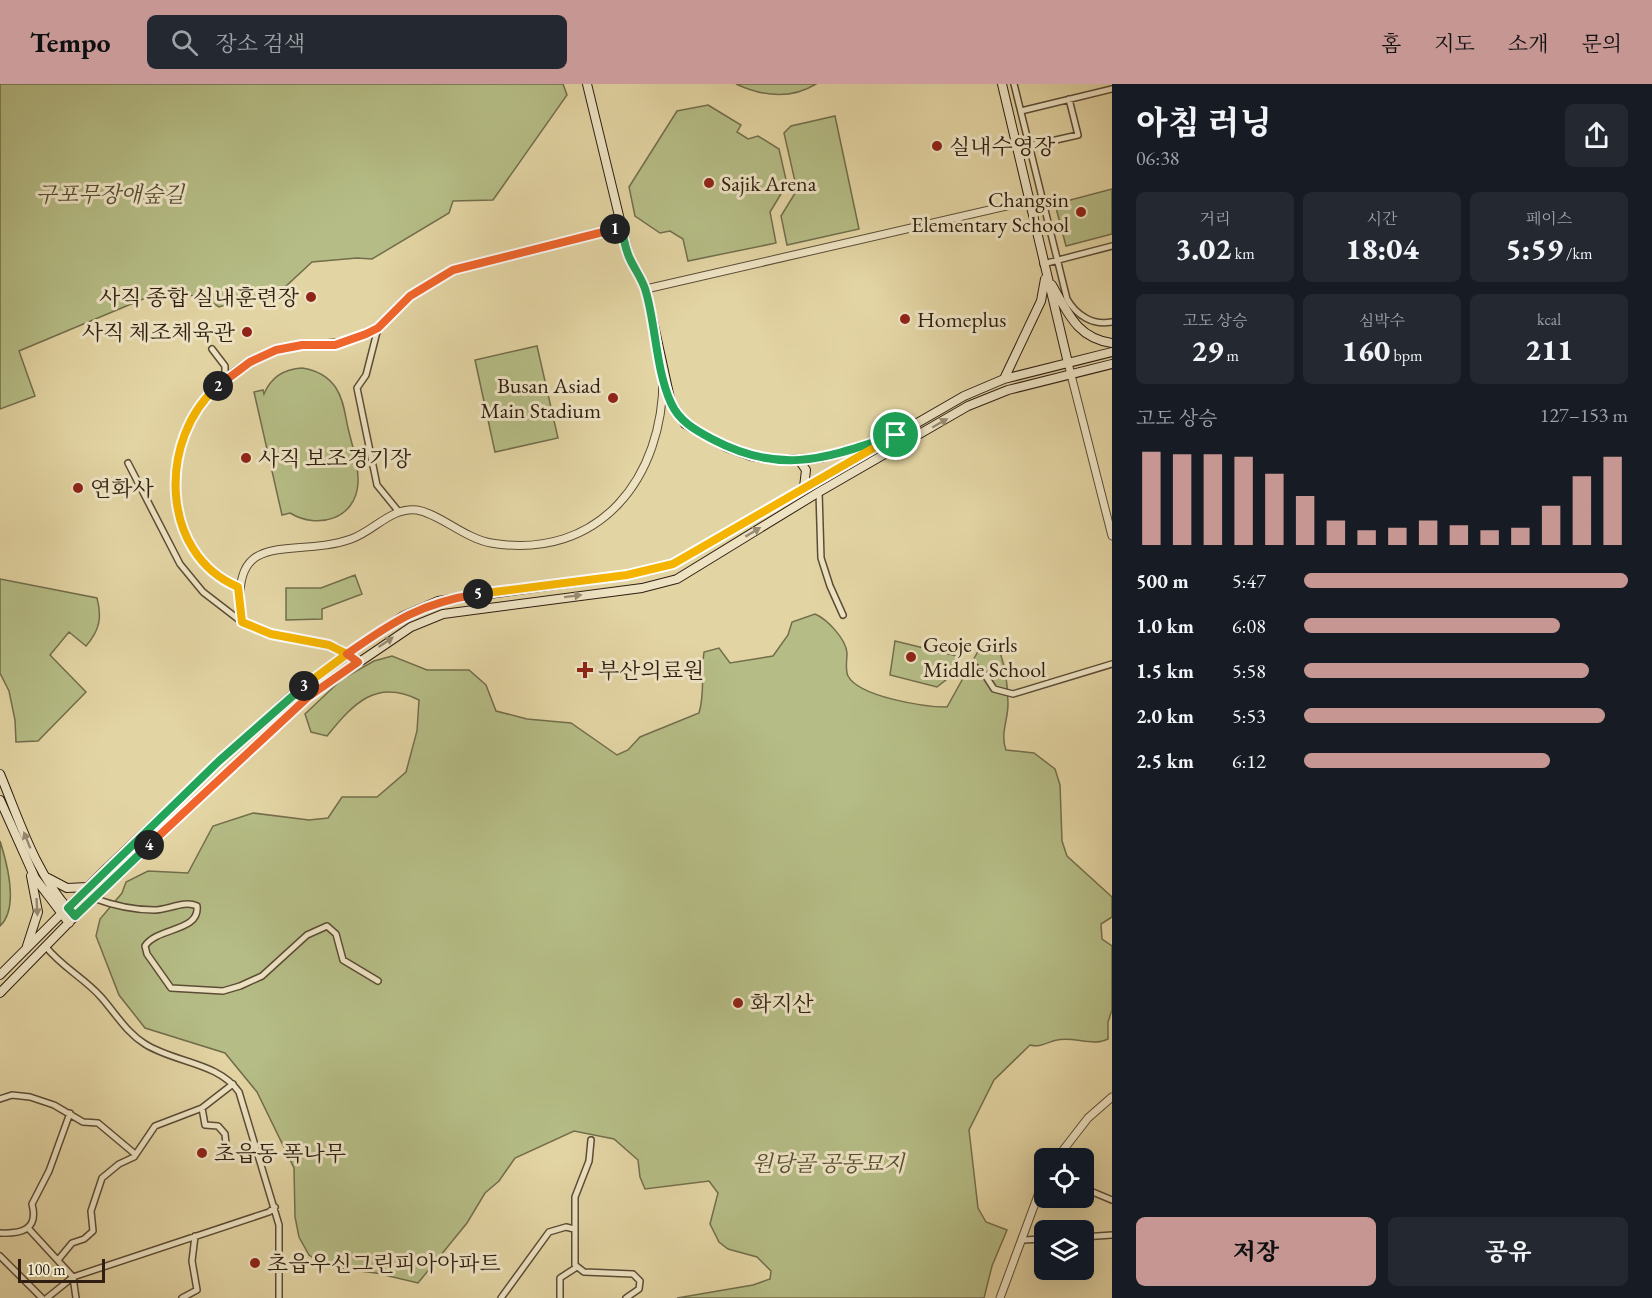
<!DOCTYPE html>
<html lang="ko">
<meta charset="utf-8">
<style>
body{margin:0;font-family:"EB Garamond","Noto Serif KR",serif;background:#242831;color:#f1f3f6;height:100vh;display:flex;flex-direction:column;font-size:22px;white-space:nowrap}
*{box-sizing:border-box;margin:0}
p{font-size:20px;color:#9ea1a6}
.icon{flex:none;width:33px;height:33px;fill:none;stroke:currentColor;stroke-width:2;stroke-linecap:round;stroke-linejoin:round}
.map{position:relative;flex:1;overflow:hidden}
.sheet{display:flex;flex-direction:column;background:#171b24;width:540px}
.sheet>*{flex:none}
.tools{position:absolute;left:1034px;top:1064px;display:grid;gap:12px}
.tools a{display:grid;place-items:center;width:60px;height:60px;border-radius:9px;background:#171b24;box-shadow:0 6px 24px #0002;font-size:30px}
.scale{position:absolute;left:18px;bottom:15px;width:87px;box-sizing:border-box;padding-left:6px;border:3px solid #2f1e11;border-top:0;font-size:16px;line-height:21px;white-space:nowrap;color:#2f1e11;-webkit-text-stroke:4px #ede3c3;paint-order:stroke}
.pin{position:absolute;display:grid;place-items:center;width:51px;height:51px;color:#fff;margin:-26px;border:3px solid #fff;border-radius:50%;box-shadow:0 2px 6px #0007}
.km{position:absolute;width:30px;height:30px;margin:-15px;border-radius:50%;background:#222;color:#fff;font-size:16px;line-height:30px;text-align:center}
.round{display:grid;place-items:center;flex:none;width:63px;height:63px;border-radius:9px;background:#242831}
.head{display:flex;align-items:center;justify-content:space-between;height:102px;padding:0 24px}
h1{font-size:33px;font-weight:800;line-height:45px}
.metrics{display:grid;grid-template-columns:repeat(3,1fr);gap:9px;height:102px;padding:6px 24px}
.metrics div{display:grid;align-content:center;border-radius:9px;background:#242831;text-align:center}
.metrics b{font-size:30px;font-weight:800}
.metrics small{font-size:16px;font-weight:400}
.metrics p{font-size:16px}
.chart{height:168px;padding:12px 24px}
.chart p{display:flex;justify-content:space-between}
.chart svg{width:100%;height:108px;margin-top:6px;stroke:#c59692;stroke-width:6}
.primary-button{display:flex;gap:12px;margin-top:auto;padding:12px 24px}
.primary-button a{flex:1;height:69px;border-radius:9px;background:#c59692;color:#111;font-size:24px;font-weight:800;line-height:69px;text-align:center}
.primary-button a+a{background:#242831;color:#f1f3f6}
ul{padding:0 24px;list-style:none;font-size:20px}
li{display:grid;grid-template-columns:96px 72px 1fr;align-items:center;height:45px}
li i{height:15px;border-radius:8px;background:#c59692}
header{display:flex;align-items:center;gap:36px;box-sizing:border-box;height:84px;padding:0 30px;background:#c59692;color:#111}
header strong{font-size:28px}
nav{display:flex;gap:33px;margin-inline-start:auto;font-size:21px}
.search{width:420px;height:54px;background:#242831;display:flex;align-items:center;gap:15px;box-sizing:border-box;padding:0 21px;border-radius:9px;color:#9ea1a6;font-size:22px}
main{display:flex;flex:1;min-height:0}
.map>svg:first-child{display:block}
.green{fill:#b5bc85;stroke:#726d4b;stroke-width:1.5}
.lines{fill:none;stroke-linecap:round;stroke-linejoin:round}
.minor-casing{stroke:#5c4c36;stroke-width:8}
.tertiary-casing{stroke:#5c4c36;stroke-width:9}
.secondary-casing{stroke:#2f1e11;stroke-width:10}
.minor{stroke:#ede3c3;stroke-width:5}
.tertiary{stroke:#ede3c3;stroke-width:7}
.secondary{stroke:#ede3c3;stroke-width:8}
.oneway{fill:#988a73}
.split-1-casing{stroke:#fff;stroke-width:12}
.split-2-casing{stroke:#fff;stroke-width:12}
.split-3-casing{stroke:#fff;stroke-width:12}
.split-4-casing{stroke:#fff;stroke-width:12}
.split-5-casing{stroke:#fff;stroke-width:12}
.split-6-casing{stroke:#fff;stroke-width:12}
.split-1{stroke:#22a559;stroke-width:8}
.split-2{stroke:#f0652b;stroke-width:8}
.split-3{stroke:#f5b400;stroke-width:8}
.split-4{stroke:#22a559;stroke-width:8}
.split-5{stroke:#f0652b;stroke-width:8}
.split-6{stroke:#f5b400;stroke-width:8}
.poi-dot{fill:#8f2418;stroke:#ede3c3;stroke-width:2}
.labels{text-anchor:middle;stroke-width:6;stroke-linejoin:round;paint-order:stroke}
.poi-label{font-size:22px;fill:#2f1e11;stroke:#ede3c3;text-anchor:start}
.park-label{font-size:22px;font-style:italic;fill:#574d34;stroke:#ede3c3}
</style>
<header>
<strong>Tempo</strong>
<div class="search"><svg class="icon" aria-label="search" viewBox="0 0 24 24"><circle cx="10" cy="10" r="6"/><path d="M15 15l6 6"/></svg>장소 검색</div>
<nav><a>홈</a><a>지도</a><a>소개</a><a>문의</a></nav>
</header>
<main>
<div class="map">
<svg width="1112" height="1214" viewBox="0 0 1112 1214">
<rect width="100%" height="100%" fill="#e3d4a3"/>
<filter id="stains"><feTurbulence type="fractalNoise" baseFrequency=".00333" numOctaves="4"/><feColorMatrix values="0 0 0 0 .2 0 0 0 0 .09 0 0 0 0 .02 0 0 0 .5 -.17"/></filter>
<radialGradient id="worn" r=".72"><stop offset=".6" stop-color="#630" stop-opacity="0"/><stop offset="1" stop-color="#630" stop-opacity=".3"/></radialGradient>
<path class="green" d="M0 0H563L567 11 493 116 453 117 449 129 372 175 357 174 312 178 285 203 219 223 202 212 155 210 19 267 35 312 0 325Z
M736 0H816C790 16 762 12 736 0Z
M708 21 741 41 737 48 748 55 758 52 779 65 787 100 770 128 776 159 688 177 683 155 670 147 660 149 635 132 629 103 677 27Z
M835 32 859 145 787 161 781 132 797 106 784 49 791 42Z
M1112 105V150L1066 162 1055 120Z
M537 262 558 354 495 368 475 276Z
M302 284C316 286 328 292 336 304 344 316 345 331 348 344 352 361 359 381 358 399 356 435 318 446 290 429L282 431 254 308 263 306 264 310C271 293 284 285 302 284Z
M355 491 362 510 322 525V535L286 536V504H321Z
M0 495 97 514C102 533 100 546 86 562L69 548 50 571 86 608 38 657 16 658 15 636 9 607 0 589Z
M815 530C827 535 846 555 847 569 847 576 845 586 848 592 859 613 925 623 947 623L981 562 1000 568C1005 583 1008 604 1008 620 1008 637 1000 649 1006 666L1034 669 1055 685 1060 701 1062 757 1067 772 1112 813V833L1101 840 1102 855 1112 862V926L1108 938V955C1092 963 1074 952 1057 956 1047 958 1040 964 1030 961L994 996 969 1046 978 1124 986 1138 1007 1146 992 1182 984 1214H677L753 1201 770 1195 771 1187 757 1173 728 1165 719 1158 710 1140 718 1109 709 1097 645 1105 640 1093 638 1076 614 1055 574 1047 515 1074 499 1097 485 1109 467 1139 418 1199 376 1189 327 1183 309 1171 299 1153 295 1133 294 1084 257 1008 225 969 145 944 119 911 96 852 100 835 122 809 126 798 148 787 188 789 213 742 253 729 309 736 328 734 342 713H377L406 688 417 647 419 616C376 594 353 620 327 652L311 648 305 630 342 595 374 577 392 572 427 586H469L486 601 496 627 527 635 571 639 617 671 628 666 640 653 699 629C705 610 701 589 704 568L719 564 730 579 773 572 788 551 792 538Z
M895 557 957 572 947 595 937 603 890 591Z
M0 757C7 779 19 824 0 842Z"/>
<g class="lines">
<g class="minor-casing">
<path id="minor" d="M1014 0 1067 215C1076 231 1093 242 1112 238
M1021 27 1112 5
M1029 62 1078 51 1069 15
M1043 180 1112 162
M378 244 366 291 357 304 377 401 399 428
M212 265 225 282V296
M128 379 180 480 203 508 242 538
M819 408 821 474 830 502 843 531
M238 503C206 490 185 456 178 423 161 354 213 285 278 265 310 255 333 265 366 250 385 241 395 224 411 212 419 205 429 200 438 194 460 181 486 177 511 171 548 161 584 153 621 144
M975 583 983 588 994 605 1013 610 1112 580
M93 814C112 821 134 826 154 826 168 826 184 816 197 822 200 848 157 843 145 862L147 870 171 904 223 907 240 902 262 892 307 851 327 842 336 850 343 876 378 897
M46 863C62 883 84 894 101 913 116 930 126 948 145 960 175 979 218 978 239 1008L279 1141V1214
M0 1015 12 1011 30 1013 54 1021 83 1038 98 1039 135 1070
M202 1024 205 1041 218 1042 225 1050 227 1070
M591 1056 589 1077 575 1113V1181L584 1188 633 1190 640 1197 639 1205 626 1214
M1083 1104 1112 1116
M28 1144 73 1193 76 1214
M0 1149C21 1150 39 1146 32 1120L49 1087 70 1029
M1083 1153 1112 1151
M1023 1156 1044 1155
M0 1172 42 1214
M58 1176 72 1159 84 1155 93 1147 91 1127 102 1094 119 1080 134 1073 155 1042 202 1024 233 1000
M47 1214 73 1193 269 1128 275 1123
M182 1214 197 1206 192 1177 195 1152
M501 1214 549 1148 566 1143 574 1145
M560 1214V1194L577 1183"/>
</g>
<g class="tertiary-casing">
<path id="tertiary" d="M646 205 1028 117
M1068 279 1112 452
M358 578 338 564 271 550 242 538C227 440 292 476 351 455 374 447 391 423 417 426 440 430 464 454 491 459 600 477 664 393 663 292
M1057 1074 1088 1034 1112 1013
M1000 1214 1044 1095"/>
</g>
<g class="secondary-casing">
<path id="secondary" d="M587 0 629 173 646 205 671 319 685 340 726 363 751 372 776 376 821 374 880 356
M1002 0 1068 279
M1052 201C1068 229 1077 254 1112 259
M1004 295 1041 217 1045 195
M799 376 806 386 804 403
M0 690C20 738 35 788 70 827
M0 716 35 794 69 839
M48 794 67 804 87 803
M27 862 38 828 31 792
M0 891 107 784 219 677 300 604 403 532 438 517 627 491 673 480 964 312 1004 295 1112 268
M0 909 82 825 308 613 411 543 443 530 642 504 677 495 819 408 968 322 1008 306 1112 280"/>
</g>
<use href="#minor" class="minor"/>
<use href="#tertiary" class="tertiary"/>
<use href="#secondary" class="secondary"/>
</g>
<defs><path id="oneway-solid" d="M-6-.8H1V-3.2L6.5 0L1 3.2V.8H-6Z" transform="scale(1.5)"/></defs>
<g class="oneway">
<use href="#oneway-solid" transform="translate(940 339) rotate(-30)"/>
<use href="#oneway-solid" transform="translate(753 448) rotate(-31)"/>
<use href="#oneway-solid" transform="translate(573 512) rotate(-7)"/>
<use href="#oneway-solid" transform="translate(386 558) rotate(-34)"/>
<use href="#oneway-solid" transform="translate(27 756) rotate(-112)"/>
<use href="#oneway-solid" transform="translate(37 823) rotate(87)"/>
</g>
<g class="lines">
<g class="split-1-casing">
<path id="split-1" d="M615 145 621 144C624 154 625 165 630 175 635 186 643 196 646 208 656 243 656 286 671 319 679 337 695 346 712 355 782 392 826 374 896 351"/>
</g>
<g class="split-2-casing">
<path id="split-2" d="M218 302 250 278 276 266 302 261H335L366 250 378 244 410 212 453 186 615 145"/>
</g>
<g class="split-3-casing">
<path id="split-3" d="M218 302C158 354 159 470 238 503L242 538 271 550 329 561 347 570 304 602"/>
</g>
<g class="split-4-casing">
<path id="split-4" d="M149 761 75 832 68 824 219 677 304 602"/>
</g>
<g class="split-5-casing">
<path id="split-5" d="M149 761 308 613 358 578 347 570C394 537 421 519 478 510"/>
</g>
<g class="split-6-casing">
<path id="split-6" d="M478 510 627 491 673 480 896 351"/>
</g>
<use href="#split-1" class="split-1"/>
<use href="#split-2" class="split-2"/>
<use href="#split-3" class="split-3"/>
<use href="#split-4" class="split-4"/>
<use href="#split-5" class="split-5"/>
<use href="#split-6" class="split-6"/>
</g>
<g class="poi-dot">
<circle cx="937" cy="62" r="6"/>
<circle cx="709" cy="99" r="6"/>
<circle cx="1081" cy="128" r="6"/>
<circle cx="311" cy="213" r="6"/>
<circle cx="905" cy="235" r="6"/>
<circle cx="247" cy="248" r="6"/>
<circle cx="613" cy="314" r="6"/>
<circle cx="246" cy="374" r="6"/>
<circle cx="78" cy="404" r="6"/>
<circle cx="911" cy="573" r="6"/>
<path d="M582 577h6v6h6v6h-6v6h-6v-6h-6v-6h6z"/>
<circle cx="738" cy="919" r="6"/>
<circle cx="202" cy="1069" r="6"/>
<circle cx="255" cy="1179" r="6"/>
</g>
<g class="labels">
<g class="poi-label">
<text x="949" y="70">실내수영장</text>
<text x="721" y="107">Sajik Arena</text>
<text x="1069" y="123" text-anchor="end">Changsin<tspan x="1069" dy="25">Elementary School</tspan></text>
<text x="299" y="221" text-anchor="end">사직 종합 실내훈련장</text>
<text x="917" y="243">Homeplus</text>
<text x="235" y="256" text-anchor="end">사직 체조체육관</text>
<text x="601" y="309" text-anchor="end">Busan Asiad<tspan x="601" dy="25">Main Stadium</tspan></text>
<text x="258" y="382">사직 보조경기장</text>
<text x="90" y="412">연화사</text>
<text x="923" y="568">Geoje Girls<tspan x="923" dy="25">Middle School</tspan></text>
<text x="598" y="594">부산의료원</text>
<text x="750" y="927">화지산</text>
<text x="214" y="1077">초읍동 폭나무</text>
<text x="267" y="1187">초읍우신그린피아아파트</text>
</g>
<g class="park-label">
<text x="110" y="118">구포무장애숲길</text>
<text x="828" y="1087">원당골 공동묘지</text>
</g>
</g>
<rect width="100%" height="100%" filter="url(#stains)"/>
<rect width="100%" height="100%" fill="url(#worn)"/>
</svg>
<div class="tools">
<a><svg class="icon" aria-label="locate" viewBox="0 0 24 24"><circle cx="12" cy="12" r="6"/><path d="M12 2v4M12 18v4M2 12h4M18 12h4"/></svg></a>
<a><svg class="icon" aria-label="layers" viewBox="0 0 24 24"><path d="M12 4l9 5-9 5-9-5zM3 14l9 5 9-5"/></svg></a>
</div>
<div class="scale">100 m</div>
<div class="pin" style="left:896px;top:351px;background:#1e9e55"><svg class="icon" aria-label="arrive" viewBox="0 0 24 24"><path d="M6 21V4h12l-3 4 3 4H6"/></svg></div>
<b class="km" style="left:615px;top:145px">1</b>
<b class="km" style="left:218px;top:302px">2</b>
<b class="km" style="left:304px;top:602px">3</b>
<b class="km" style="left:149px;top:761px">4</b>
<b class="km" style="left:478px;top:510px">5</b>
</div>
<section class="sheet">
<div class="head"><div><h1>아침 러닝</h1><p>06:38</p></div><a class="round"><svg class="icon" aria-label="share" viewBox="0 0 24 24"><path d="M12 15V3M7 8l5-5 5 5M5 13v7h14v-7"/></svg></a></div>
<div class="metrics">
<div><p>거리</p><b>3.02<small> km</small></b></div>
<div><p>시간</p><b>18:04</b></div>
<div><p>페이스</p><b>5:59<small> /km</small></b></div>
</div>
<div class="metrics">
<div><p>고도 상승</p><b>29<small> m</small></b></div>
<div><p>심박수</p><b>160<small> bpm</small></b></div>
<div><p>kcal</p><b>211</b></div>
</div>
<div class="chart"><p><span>고도 상승</span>127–153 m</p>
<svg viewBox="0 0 160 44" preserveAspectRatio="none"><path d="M5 44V6M15 44V7M25 44V7M35 44V8M45 44V15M55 44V24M65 44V34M75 44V38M85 44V37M95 44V34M105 44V36M115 44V38M125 44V37M135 44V28M145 44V16M155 44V8"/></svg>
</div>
<ul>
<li><b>500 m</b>5:47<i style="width:100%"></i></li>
<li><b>1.0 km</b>6:08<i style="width:79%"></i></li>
<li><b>1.5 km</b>5:58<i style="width:88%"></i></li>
<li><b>2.0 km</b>5:53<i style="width:93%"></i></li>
<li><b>2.5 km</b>6:12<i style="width:76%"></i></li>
</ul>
<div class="primary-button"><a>저장</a><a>공유</a></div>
</section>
</main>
